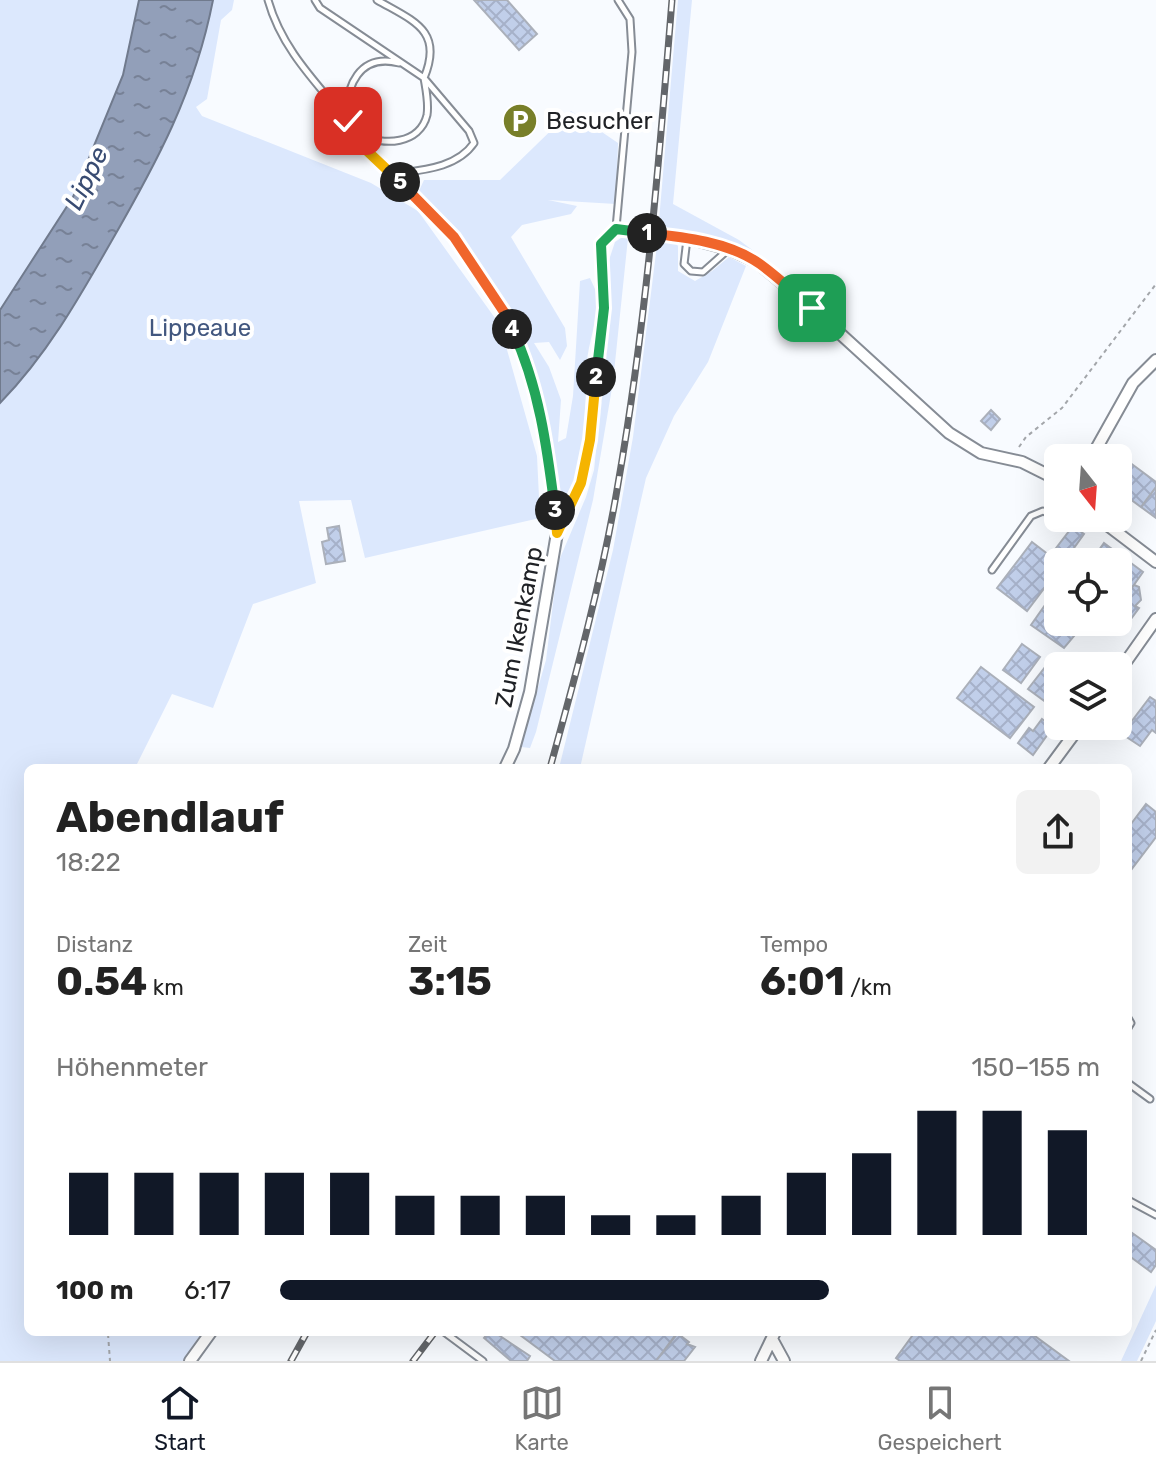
<!DOCTYPE html>
<html lang="de">
<meta charset="utf-8">
<style>
body{margin:0;font-family:Rubik,sans-serif;background:#f2f2f2;color:#222;height:100vh;display:flex;flex-direction:column;font-size:30px;white-space:nowrap}
*{box-sizing:border-box;margin:0}
p{font-size:26px;color:#767676}
.icon{flex:none;width:44px;height:44px;fill:none;stroke:currentColor;stroke-width:2;stroke-linecap:round;stroke-linejoin:round}
.map{position:relative;flex:1;overflow:hidden}
.side{position:absolute;left:24px;top:764px;width:1108px;height:572px;display:flex;flex-direction:column;background:#fff;border-radius:12px;box-shadow:0 8px 32px #0002}
.side>*{flex:none}
.needle{width:52px;rotate:163deg}
.buttons{position:absolute;left:1044px;top:444px;display:grid;gap:16px}
.buttons a{display:grid;place-items:center;width:88px;height:88px;border-radius:12px;background:#fff;box-shadow:0 8px 32px #0002;font-size:40px}
.pin{position:absolute;display:grid;place-items:center;width:68px;height:68px;color:#fff;margin:-34px;border-radius:16px;box-shadow:0 4px 12px #0006}
.km{position:absolute;width:40px;height:40px;margin:-20px;border-radius:50%;background:#222;color:#fff;font-size:22px;line-height:40px;text-align:center}
.round{display:grid;place-items:center;flex:none;width:84px;height:84px;border-radius:12px;background:#f2f2f2}
.overview{display:flex;align-items:center;justify-content:space-between;height:136px;padding:0 32px}
h1{font-size:44px;font-weight:700;line-height:60px}
.stats{display:grid;grid-template-columns:repeat(3,1fr);gap:12px;height:136px;padding:8px 32px}
.stats div{display:grid;align-content:center}
.stats b{font-size:40px;font-weight:700}
.stats small{font-size:22px;font-weight:400}
.stats p{font-size:22px}
.chart{height:224px;padding:16px 32px}
.chart p{display:flex;justify-content:space-between}
.chart svg{width:100%;height:144px;margin-top:8px;stroke:#111827;stroke-width:6}
ul{padding:0 32px;list-style:none;font-size:26px}
li{display:grid;grid-template-columns:128px 96px 1fr;align-items:center;height:60px}
li i{height:20px;border-radius:10px;background:#111827}
.tabs{display:flex;justify-content:space-around;align-items:center;height:112px;border-top:2px solid #e0e0e0;background:#fff;font-size:22px;color:#767676}
.tabs a{display:grid;justify-items:center;gap:4px}
.tabs .selected{color:#111827}
.map>svg:first-child{display:block}
.green{fill:#dce8fd}
.water{fill:url(#water-ripples);stroke:#707a8d;stroke-width:2}
.building{fill:url(#building-cross-hatch);stroke:#abb0ba;stroke-width:2}
.lines{fill:none;stroke-linecap:round;stroke-linejoin:round}
.service-casing{stroke:#868c95;stroke-width:9}
.minor-casing{stroke:#868c95;stroke-width:14}
.path{stroke:#a3a6aa;stroke-width:2;stroke-dasharray:4 4;stroke-linecap:butt}
.service{stroke:#fff;stroke-width:5}
.minor{stroke:#fff;stroke-width:10}
.rail-casing{stroke:#63666a;stroke-width:7}
.rail{stroke:#fff;stroke-width:4;stroke-dasharray:12;stroke-linecap:butt}
.split-1-casing{stroke:#fff;stroke-width:16}
.split-2-casing{stroke:#fff;stroke-width:16}
.split-3-casing{stroke:#fff;stroke-width:16}
.split-4-casing{stroke:#fff;stroke-width:16}
.split-5-casing{stroke:#fff;stroke-width:16}
.split-6-casing{stroke:#fff;stroke-width:16}
.split-1{stroke:#f0652b;stroke-width:10}
.split-2{stroke:#22a559;stroke-width:10}
.split-3{stroke:#f5b400;stroke-width:10}
.split-4{stroke:#22a559;stroke-width:10}
.split-5{stroke:#f0652b;stroke-width:10}
.split-6{stroke:#f5b400;stroke-width:10}
.labels{text-anchor:middle;stroke-width:8;stroke-linejoin:round;paint-order:stroke}
.poi-label{font-size:24px;fill:#202226;stroke:#fff;text-anchor:start}
.park-label{font-size:24px;fill:#42577f;stroke:#fff}
.street-label{font-size:24px;fill:#202226;stroke:#fff}
.water-label{font-size:26px;font-style:italic;fill:#384b72;stroke:#fff}
</style>
<div class="map">
<svg width="1156" height="1361" viewBox="0 0 1156 1361">
<defs>
<pattern id="water-ripples" width="26" height="14" patternUnits="userSpaceOnUse" patternTransform="scale(2)"><rect width="26" height="14" fill="#929fb9"/><path d="M2 4q2-2 4 0t4 0M15 11q2-2 4 0t4 0" fill="none" stroke="#778196"/></pattern>
<pattern id="building-cross-hatch" width="8" height="8" patternUnits="userSpaceOnUse" patternTransform="scale(2)"><rect width="8" height="8" fill="#c1cfea"/><path d="M0 0l8 8M0 8l8-8" fill="none" stroke="#a6b1c9"/></pattern>
</defs>
<rect width="100%" height="100%" fill="#f8fbff"/>
<path class="green" d="M0 0H234L232 10 221 20 207 99 196 107 202 116 371 183 418 211 500 325 537 456 540 518 365 558 351 500 299 501 316 583 253 604 213 708 172 694 135 768H28V1332H207L183 1361H0Z
M678 0H692L673 204 739 240 755 252 752 254C720 241 692 233 658 232Z
M571 111 618 143 616 204 548 200 577 206 571 214 522 225 511 237 565 328 567 346 560 360 549 342 534 343 549 367 561 400 558 442 566 438 573 396 580 281 590 278C592 283 596 290 597 295 600 313 588 343 587 362 585 383 588 488 567 494 560 497 557 490 554 485 550 452 548 419 539 388 519 317 471 243 419 191L424 180H500Z
M658 237 674 241 678 246V271L695 281 712 271 729 257 746 266 708 362 674 416 646 478 580 768H559L613 550 633 437Z
M621 238H628L613 382 593 500 536 732 530 748 521 747 546 660 558 563 586 497 594 470 611 304 609 260 615 242Z
M1156 1285V1321L1137 1361H1121Z"/>
<path class="water" d="M139 0H213C195 92 157 162 111 242 78 300 46 356 0 403V310L73 197 123 75Z"/>
<path class="building" d="M474 0H507L537 34 519 50Z
M991 410 1000 419 991 430 981 421Z
M1129 462 1156 482V487L1141 507 1118 490V476Z
M1156 487V518L1141 507Z
M339 526 345 561 326 564 322 542 329 540 327 528Z
M1073 526 1084 534 1064 562H1058L1050 556Z
M1032 542 1058 562V570L1027 611 997 588Z
M1104 543 1143 572 1131 589 1118 579V562L1092 560Z
M1118 583 1128 591 1134 585 1139 587 1141 600 1135 606 1139 608 1128 623 1118 617Z
M1050 598 1058 604V622L1085 623 1064 648 1031 625Z
M1022 644 1040 657 1021 683 1003 670Z
M1046 666 1058 675V711L1028 689Z
M981 667 1034 707 1010 738 957 698Z
M1150 697 1156 701V733L1152 730 1140 746 1122 734Z
M1042 719 1053 727 1033 755 1018 743 1029 728 1033 731Z
M1146 804 1156 812V837L1128 874V828Z
M1128 1230 1156 1250V1265L1151 1272 1128 1255Z
M489 1332H494L530 1356 527 1361H511L484 1338Z
M516 1332H675L677 1334 656 1361H555Z
M915 1332H1038L1035 1336 1069 1361H900L896 1358Z
M677 1333 689 1342 687 1344 695 1347 684 1361H656Z"/>
<g class="lines">
<g class="service-casing">
<path id="service" d="M268 0C280 43 308 74 336 107 344 116 351 129 361 134 383 147 420 144 427 115 429 103 426 90 424 78L320 8 315 0
M377 0C413 21 444 30 424 78L469 131 474 143C457 168 422 170 394 174
M348 120C344 86 360 53 399 63
M358 133 363 147 454 237 504 312 529 367 542 418 557 528
M616 228 632 52 630 19 618 0
M687 239 684 264 691 271 703 272 729 249
M992 570 1031 516 1043 511 1058 518
M1128 1018 1131 1023 1128 1028
M1128 1083 1150 1099
M1128 1200 1156 1215
M444 1332 483 1361"/>
</g>
<g class="minor-casing">
<path id="minor" d="M1091 458 1133 383 1156 360
M1098 518 1156 562
M1118 673 1156 619
M505 768 514 749 530 692 557 533 581 483 590 440 604 308 601 244 616 229 687 238 729 249 757 262 812 308 949 433 981 453 1022 462 1058 480
M1049 768 1080 726
M772 1339 784 1361
M190 1361 211 1332
M761 1361 775 1332"/>
</g>
<path class="path" d="M1019 447 1026 437 1062 408 1156 284
M108 1334 110 1361
M1141 1361 1156 1330"/>
<use href="#service" class="service"/>
<use href="#minor" class="minor"/>
<g class="rail-casing">
<path id="rail" d="M550 768C576 674 602 580 618 484 646 324 659 162 672 0
M291 1361 307 1332
M413 1361 435 1332"/>
</g>
<use href="#rail" class="rail"/>
</g>
<g class="lines">
<g class="split-1-casing">
<path id="split-1" d="M647 233C684 237 729 242 760 264 778 277 795 293 812 308"/>
</g>
<g class="split-2-casing">
<path id="split-2" d="M596 377 604 308 601 244 616 229 647 233"/>
</g>
<g class="split-3-casing">
<path id="split-3" d="M555 510 557 533 581 483 590 440 596 377"/>
</g>
<g class="split-4-casing">
<path id="split-4" d="M512 329C539 386 547 447 555 510"/>
</g>
<g class="split-5-casing">
<path id="split-5" d="M400 182 454 237 504 312 512 329"/>
</g>
<g class="split-6-casing">
<path id="split-6" d="M348 121 358 133 363 147 400 182"/>
</g>
<use href="#split-1" class="split-1"/>
<use href="#split-2" class="split-2"/>
<use href="#split-3" class="split-3"/>
<use href="#split-4" class="split-4"/>
<use href="#split-5" class="split-5"/>
<use href="#split-6" class="split-6"/>
</g>
<defs>
<g id="parking-disc" transform="scale(1.8)"><circle r="9.5" fill="#787f29" stroke="#fff"/><path d="M-3.5-5.5H1a3.5 3.5 0 0 1 0 7H-1V5.5H-3.5ZM-1-3.4V-.6H.8a1.4 1.4 0 0 0 0-2.8Z" fill="#fff"/></g>
</defs>
<g fill-rule="evenodd">
<use href="#parking-disc" x="520" y="121"/>
</g>
<g class="labels">
<g class="poi-label">
<text x="546" y="129">Besucher</text>
</g>
<g class="park-label">
<text x="200" y="336">Lippeaue</text>
</g>
<g class="street-label">
<text transform="translate(519 627) rotate(-79)" y="8">Zum Ikenkamp</text>
</g>
<g class="water-label">
<text transform="translate(86 178) rotate(-64)" y="9">Lippe</text>
</g>
</g>
</svg>
<div class="buttons">
<a><svg class="needle" viewBox="-14 -14 28 28"><path d="M0-13l5 13h-10z" fill="#e53935"/><path d="M0 13l5-13h-10z" fill="#767676"/></svg></a>
<a><svg class="icon" aria-label="locate" viewBox="0 0 24 24"><circle cx="12" cy="12" r="6"/><path d="M12 2v4M12 18v4M2 12h4M18 12h4"/></svg></a>
<a><svg class="icon" aria-label="layers" viewBox="0 0 24 24"><path d="M12 4l9 5-9 5-9-5zM3 14l9 5 9-5"/></svg></a>
</div>
<div class="pin" style="left:812px;top:308px;background:#1e9e55"><svg class="icon" aria-label="arrive" viewBox="0 0 24 24"><path d="M6 21V4h12l-3 4 3 4H6"/></svg></div>
<div class="pin" style="left:348px;top:121px;background:#d93025"><svg class="icon" aria-label="check" viewBox="0 0 24 24"><path d="M5 12l5 5 9-10"/></svg></div>
<b class="km" style="left:647px;top:233px">1</b>
<b class="km" style="left:596px;top:377px">2</b>
<b class="km" style="left:555px;top:510px">3</b>
<b class="km" style="left:512px;top:329px">4</b>
<b class="km" style="left:400px;top:182px">5</b>
<section class="side">
<div class="overview"><div><h1>Abendlauf</h1><p>18:22</p></div><a class="round"><svg class="icon" aria-label="share" viewBox="0 0 24 24"><path d="M12 15V3M7 8l5-5 5 5M5 13v7h14v-7"/></svg></a></div>
<div class="stats">
<div><p>Distanz</p><b>0.54<small> km</small></b></div>
<div><p>Zeit</p><b>3:15</b></div>
<div><p>Tempo</p><b>6:01<small> /km</small></b></div>
</div>
<div class="chart"><p><span>Höhenmeter</span>150–155 m</p>
<svg viewBox="0 0 160 44" preserveAspectRatio="none"><path d="M5 44V25M15 44V25M25 44V25M35 44V25M45 44V25M55 44V32M65 44V32M75 44V32M85 44V38M95 44V38M105 44V32M115 44V25M125 44V19M135 44V6M145 44V6M155 44V12"/></svg>
</div>
<ul>
<li><b>100 m</b>6:17<i style="width:67%"></i></li>
</ul>
</section>
</div>
<nav class="tabs">
<a class="selected"><svg class="icon" aria-label="home" viewBox="0 0 24 24"><path d="M3 11l9-7 9 7M6 9v11h12V9"/></svg>Start</a>
<a><svg class="icon" aria-label="map" viewBox="0 0 24 24"><path d="M3 6l6-2 6 2 6-2v14l-6 2-6-2-6 2zM9 4v14M15 6v14"/></svg>Karte</a>
<a><svg class="icon" aria-label="saved" viewBox="0 0 24 24"><path d="M7 4h10v16l-5-4-5 4z"/></svg>Gespeichert</a>
</nav>
